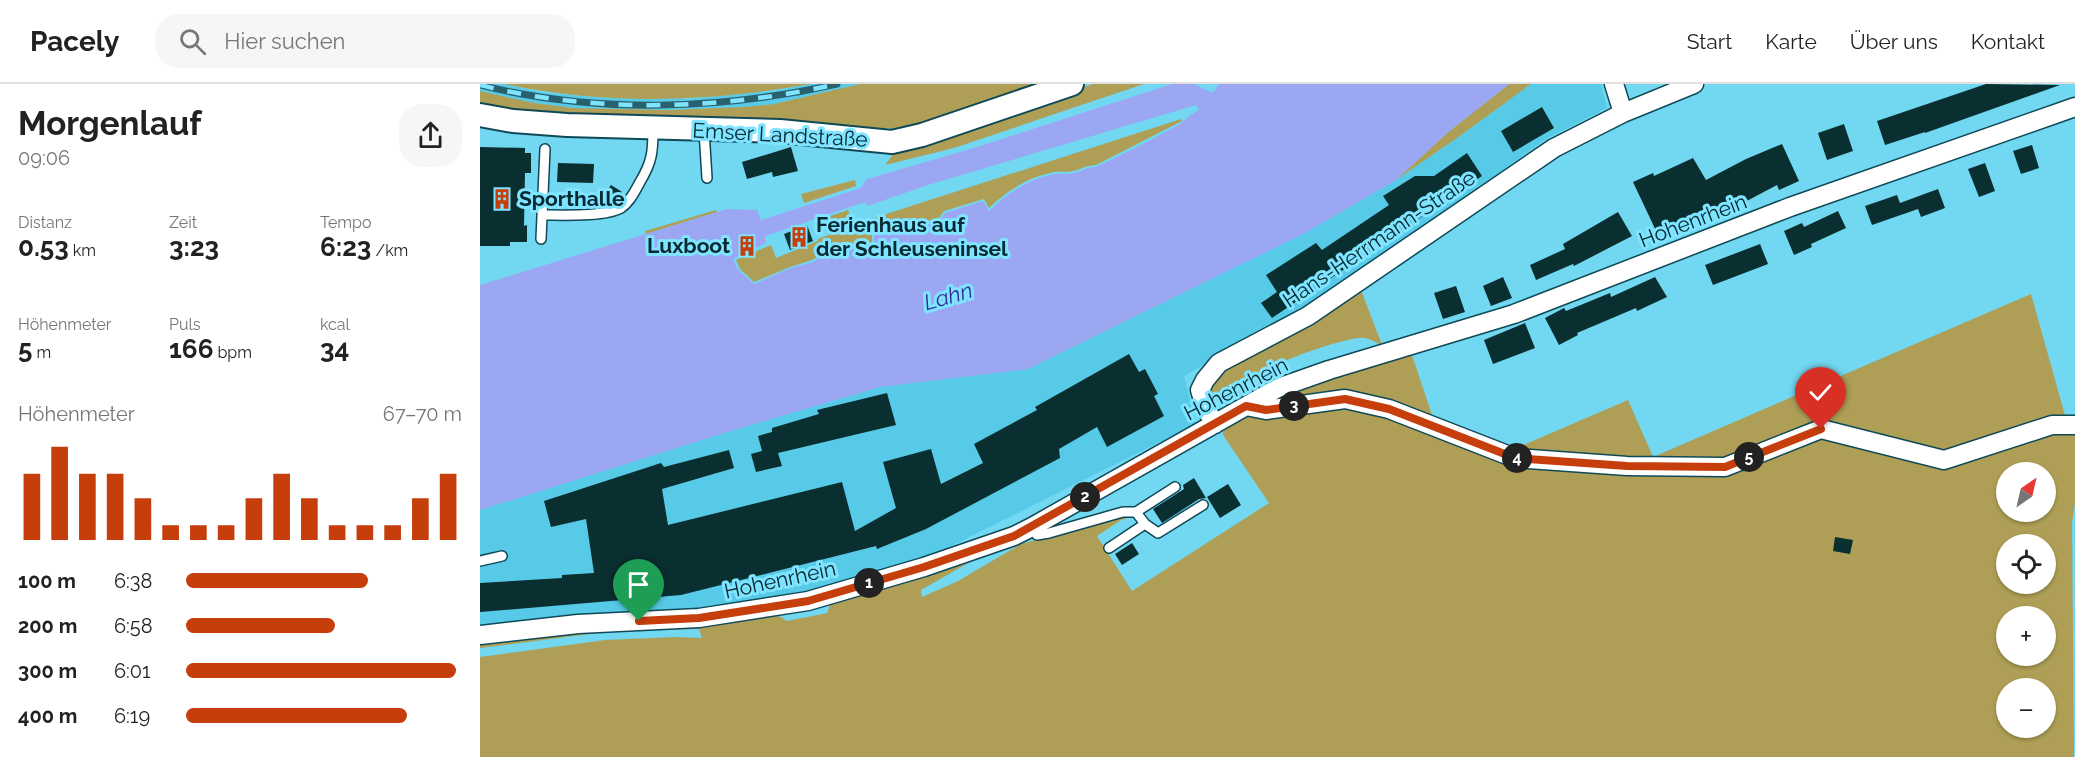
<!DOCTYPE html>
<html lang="de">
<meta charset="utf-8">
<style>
body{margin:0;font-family:Raleway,sans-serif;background:#f6f6f6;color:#222;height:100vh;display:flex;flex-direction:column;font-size:22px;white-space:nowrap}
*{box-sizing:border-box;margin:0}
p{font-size:20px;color:#767676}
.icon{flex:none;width:33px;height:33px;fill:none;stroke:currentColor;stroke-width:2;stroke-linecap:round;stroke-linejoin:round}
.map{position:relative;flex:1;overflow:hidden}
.drawer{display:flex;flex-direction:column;background:#fff;width:480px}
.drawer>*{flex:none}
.needle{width:39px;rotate:34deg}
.fabs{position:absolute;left:1516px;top:378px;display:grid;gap:12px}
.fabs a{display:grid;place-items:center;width:60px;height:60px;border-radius:50%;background:#fff;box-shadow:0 2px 4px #0004;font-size:30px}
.pin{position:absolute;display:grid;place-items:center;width:51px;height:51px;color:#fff;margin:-62px -26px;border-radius:50% 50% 50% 0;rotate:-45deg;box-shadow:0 0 6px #0007}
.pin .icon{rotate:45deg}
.km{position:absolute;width:30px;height:30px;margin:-15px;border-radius:50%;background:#222;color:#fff;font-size:16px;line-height:30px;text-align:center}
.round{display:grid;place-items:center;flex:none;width:63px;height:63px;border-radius:24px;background:#f6f6f6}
.headline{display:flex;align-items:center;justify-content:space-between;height:102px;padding:0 18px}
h1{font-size:33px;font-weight:700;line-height:45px}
.figures{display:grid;grid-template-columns:repeat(3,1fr);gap:9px;height:102px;padding:6px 18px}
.figures div{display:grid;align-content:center}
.figures b{font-size:26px;font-weight:700}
.figures small{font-size:16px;font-weight:400}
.figures p{font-size:16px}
.chart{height:168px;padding:12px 18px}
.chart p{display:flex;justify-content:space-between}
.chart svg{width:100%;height:108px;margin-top:6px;stroke:#c63e0c;stroke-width:6}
ul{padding:0 18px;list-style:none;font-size:20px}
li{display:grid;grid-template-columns:96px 72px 1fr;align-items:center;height:45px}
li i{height:15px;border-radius:8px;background:#c63e0c}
header{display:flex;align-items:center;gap:36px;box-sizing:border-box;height:84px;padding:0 30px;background:#fff;border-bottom:2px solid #e0e0e0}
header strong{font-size:28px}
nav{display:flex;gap:33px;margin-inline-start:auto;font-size:21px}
.search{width:420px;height:54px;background:#f6f6f6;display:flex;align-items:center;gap:15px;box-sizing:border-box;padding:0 21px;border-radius:24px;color:#767676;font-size:22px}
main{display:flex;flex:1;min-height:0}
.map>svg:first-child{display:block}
.built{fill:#57cae7}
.green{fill:#af9f56;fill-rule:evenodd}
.water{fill:#9ca7f4;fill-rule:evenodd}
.building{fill:#0a2f30}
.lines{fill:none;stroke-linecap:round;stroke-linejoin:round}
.service-casing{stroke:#0f4957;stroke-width:12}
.minor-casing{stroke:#0f4957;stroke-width:21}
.tertiary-casing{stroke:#0f4957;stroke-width:26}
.service{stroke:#fff;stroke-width:9}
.minor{stroke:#fff;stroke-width:18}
.tertiary{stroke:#fff;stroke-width:22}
.rail-casing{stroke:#29606e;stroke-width:7}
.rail{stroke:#7fe4ff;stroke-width:4.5;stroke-dasharray:14;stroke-linecap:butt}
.route-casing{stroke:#fff;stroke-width:12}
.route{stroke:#c63e0c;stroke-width:8}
.labels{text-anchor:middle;stroke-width:6;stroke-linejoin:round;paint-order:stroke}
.street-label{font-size:21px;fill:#072931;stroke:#7fe4ff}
.poi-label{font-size:21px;font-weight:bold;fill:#072931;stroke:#7fe4ff;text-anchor:start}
.water-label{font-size:22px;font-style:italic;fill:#332d99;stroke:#7fe4ff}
</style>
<header>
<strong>Pacely</strong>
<div class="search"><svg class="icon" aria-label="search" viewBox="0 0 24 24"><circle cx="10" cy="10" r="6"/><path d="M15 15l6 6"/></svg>Hier suchen</div>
<nav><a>Start</a><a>Karte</a><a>Über uns</a><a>Kontakt</a></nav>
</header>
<main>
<section class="drawer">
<div class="headline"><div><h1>Morgenlauf</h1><p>09:06</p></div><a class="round"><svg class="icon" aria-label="share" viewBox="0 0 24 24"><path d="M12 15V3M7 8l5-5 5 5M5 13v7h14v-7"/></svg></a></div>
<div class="figures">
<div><p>Distanz</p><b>0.53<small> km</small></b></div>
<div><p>Zeit</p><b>3:23</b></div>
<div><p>Tempo</p><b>6:23<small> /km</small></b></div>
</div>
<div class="figures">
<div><p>Höhenmeter</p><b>5<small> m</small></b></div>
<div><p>Puls</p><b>166<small> bpm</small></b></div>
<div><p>kcal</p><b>34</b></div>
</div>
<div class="chart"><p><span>Höhenmeter</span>67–70 m</p>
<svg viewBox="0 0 160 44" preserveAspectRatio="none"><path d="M5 44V17M15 44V6M25 44V17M35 44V17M45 44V27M55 44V38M65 44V38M75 44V38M85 44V27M95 44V17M105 44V27M115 44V38M125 44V38M135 44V38M145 44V27M155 44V17"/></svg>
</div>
<ul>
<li><b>100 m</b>6:38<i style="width:66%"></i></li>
<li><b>200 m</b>6:58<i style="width:54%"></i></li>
<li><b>300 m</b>6:01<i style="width:98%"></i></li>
<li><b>400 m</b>6:19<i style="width:80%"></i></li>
</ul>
</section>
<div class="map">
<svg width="1595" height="673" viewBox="0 0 1595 673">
<rect width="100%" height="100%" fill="#72d7f1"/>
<path class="built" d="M0 0H24L65 9 122 14 210 15 293 7 331 0H380L294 20 262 23 189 26 94 24 54 19 0 7Z
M1051 0H1121L1127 24 1064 56 924 159 811 231 704 292 716 340 447 474 322 510 220 528 0 544V426L254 346 400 303 548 285 825 149 916 96 977 54Z"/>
<path class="green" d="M24 0H331C230 18 125 22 24 0Z
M380 0H568L431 43 382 46 128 35 0 24V7L54 19 94 24 189 26 262 23 294 20Z
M613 0H664L474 64 405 81 417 65Z
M1029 0H1051L977 54 916 96 967 49Z
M701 35 702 37 616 81C607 81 602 85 593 87 587 89 581 87 575 88 550 92 526 107 509 124L504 115 464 127 459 134 448 137 417 140 408 136 392 141V159L379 163 375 159 349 166 332 176 310 183 274 198 260 185 256 176 291 161 296 174 338 157V155L394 134Z
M375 96 376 102 324 119 321 110Z
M236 126 237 128 166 150 165 147Z
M368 126 370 132 338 143 336 137Z
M881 206 902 261C897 259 890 255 885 254 872 252 809 273 798 281L799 292 744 318 732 316 728 301 751 279Z
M1551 210 1588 342H1595V420L1592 438 1594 673H0V573L125 556 195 553 222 554 219 545 141 546 0 564V558L296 530 307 537 347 529 351 519 497 474 441 506 442 513 478 497 541 460 640 433H646V435L641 436 617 452 652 507 789 419 743 351V344L807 308 883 284 932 271 952 331 982 358 1020 371 1148 316 1173 373ZM1527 388H1566V428H1527ZM1527 460H1566V500H1527ZM1527 532H1566V572H1527ZM1527 604H1566V644H1527Z"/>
<path class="water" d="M692 0H714L733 9 739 0H1029L967 49 916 96 825 149 548 285 400 303 254 346 0 426V201L247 125 277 126 281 136 381 104 387 95 497 63ZM716 21 719 26C709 31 703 39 693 44 668 58 642 70 616 83 607 83 602 87 594 89 588 91 581 89 575 90 550 94 526 110 509 127L503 117 465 129 460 136 448 139 417 142 408 138 394 143V160L387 164 378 165 374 161 350 168 333 178 311 184 274 200 258 186 253 175 286 159 285 152 385 118 387 122 448 101Z"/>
<path class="building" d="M1506 0 1580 1 1445 49V48L1405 61 1397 37Z
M1062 23 1074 44 1033 68 1021 47Z
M1364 40 1373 67 1347 76 1338 49Z
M1302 60 1319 97 1299 106 1297 101 1263 119 1261 115 1219 134 1218 132 1178 151 1153 98 1173 89 1174 92 1213 74 1226 96 1266 75Z
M1552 61 1559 84 1541 90 1533 67Z
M0 63 45 64V69H51V89H45L44 142 47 141V158H30V162H0Z
M311 63 318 87 293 93 292 88 267 95 262 78Z
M987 69 1002 92 792 234 781 219 797 208 786 191 836 159 842 166 909 121 903 112 935 92H954Z
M78 79 114 80 113 99 77 98Z
M1505 79 1515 107 1499 113 1488 85Z
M131 101 142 108 133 120 123 113Z
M1458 105 1465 124 1441 133 1438 125 1392 141 1385 122 1417 111 1420 119Z
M1358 127 1366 144 1331 160 1332 163 1314 171 1304 147 1322 139 1324 143Z
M1138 128 1152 152 1094 182 1093 180 1056 196 1050 181 1085 165 1083 160Z
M327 141 333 157 310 166 304 150Z
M1280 160 1288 180 1233 201 1225 181Z
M1023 193 1032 214 1011 222 1003 202Z
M1175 193 1187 213 1157 227 1156 224 1097 249 1098 251 1079 261 1065 234 1084 224 1086 227 1130 209 1131 213Z
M976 202 985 228 963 235 954 209Z
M1045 239 1055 264 1013 280 1004 256Z
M649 270 659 288 665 285 678 310 674 312 684 332 627 363 617 343 579 365 580 374 446 445 397 465 396 462 201 511 0 528V499L82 494V491L114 489 106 435 71 443 64 417 181 379 184 383 249 366 254 384 182 405 188 441 362 398 375 447 416 424 403 378 451 365 461 400 503 379 494 360 557 326 555 323Z
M407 309 416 341 298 369 302 382 276 388 271 370 282 367 278 352 292 348V344L339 330 337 326Z
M714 394 726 414 719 415 682 439 673 425 704 405 703 401Z
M748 400 761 421 740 434 727 413Z
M1355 453 1373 456 1370 470 1353 467Z
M652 459 659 470 642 481 635 470Z"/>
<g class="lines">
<g class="service-casing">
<path id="service" d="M224 46 227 94
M62 131C81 131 125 133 141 124 150 118 155 107 160 98 172 78 173 68 173 45
M61 155 65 65
M656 428 695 403
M552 443 557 451 569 449 643 428H656L665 440 678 449 723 421
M629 464 665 440
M0 477 22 472"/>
</g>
<g class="minor-casing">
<path id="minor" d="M1143 29 1214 0
M766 322 786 326 865 315 909 325 1035 374 1147 382 1245 383 1341 345 1464 376 1572 341H1595
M735 340 726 325 720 306 725 296 739 279 828 232 1074 64 1143 29 1134 0
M0 551 98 540 219 534 328 517 444 483 534 452 552 443 798 304 849 286 1034 230 1310 123 1595 23"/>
</g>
<g class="tertiary-casing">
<path id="tertiary" d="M0 31 33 37 87 41 300 47 412 58 442 51 592 0"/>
</g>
<use href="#service" class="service"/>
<use href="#minor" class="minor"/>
<use href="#tertiary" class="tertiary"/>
<g class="rail-casing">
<path id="rail" d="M0 1C116 30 242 26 357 0"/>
</g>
<use href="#rail" class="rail"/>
</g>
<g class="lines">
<g class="route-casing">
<path id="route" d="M159 537 219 534 328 517 444 483 534 452 766 322 786 326 865 315 909 325 1035 374 1147 382 1245 383 1341 345"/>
</g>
<use href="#route" class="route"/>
</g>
<defs>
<g id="building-bare" transform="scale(1.62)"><path d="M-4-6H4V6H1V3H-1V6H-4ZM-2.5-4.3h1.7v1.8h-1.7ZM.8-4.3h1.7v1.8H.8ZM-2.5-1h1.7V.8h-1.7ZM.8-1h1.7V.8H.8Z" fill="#c63e0c" stroke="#7fe4ff" stroke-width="2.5" paint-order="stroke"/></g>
</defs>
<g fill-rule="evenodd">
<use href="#building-bare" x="22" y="115"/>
<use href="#building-bare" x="319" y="153"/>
<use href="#building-bare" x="267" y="162"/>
</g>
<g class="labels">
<g class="street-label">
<text transform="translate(300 51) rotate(3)" y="7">Emser Landstraße</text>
<text transform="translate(1213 137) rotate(-21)" y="7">Hohenrhein</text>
<text transform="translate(899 155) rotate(-34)" y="7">Hans-Herrmann-Straße</text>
<text transform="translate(756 305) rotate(-27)" y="7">Hohenrhein</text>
<text transform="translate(300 496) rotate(-12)" y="7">Hohenrhein</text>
</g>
<g class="poi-label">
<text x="39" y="122">Sporthalle</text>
<text x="336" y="148">Ferienhaus auf<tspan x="336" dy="24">der Schleuseninsel</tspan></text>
<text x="250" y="169" text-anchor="end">Luxboot</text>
</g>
<g class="water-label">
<text transform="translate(468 212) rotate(-16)" y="8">Lahn</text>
</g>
</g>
</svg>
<div class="fabs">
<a><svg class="needle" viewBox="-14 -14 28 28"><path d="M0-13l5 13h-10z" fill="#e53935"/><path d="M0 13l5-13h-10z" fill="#767676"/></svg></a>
<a><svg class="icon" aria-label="locate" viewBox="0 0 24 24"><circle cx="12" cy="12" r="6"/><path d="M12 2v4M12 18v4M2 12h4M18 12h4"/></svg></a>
<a>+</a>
<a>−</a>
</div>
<div class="pin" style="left:159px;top:537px;background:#1e9e55"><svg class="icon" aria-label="arrive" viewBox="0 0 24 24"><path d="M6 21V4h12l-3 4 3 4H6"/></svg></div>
<div class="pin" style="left:1341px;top:345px;background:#d93025"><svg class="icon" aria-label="check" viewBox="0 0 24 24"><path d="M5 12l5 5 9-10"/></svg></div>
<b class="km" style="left:389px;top:499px">1</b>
<b class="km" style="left:605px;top:413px">2</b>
<b class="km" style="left:814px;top:322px">3</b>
<b class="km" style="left:1037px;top:374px">4</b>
<b class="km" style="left:1269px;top:373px">5</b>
</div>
</main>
